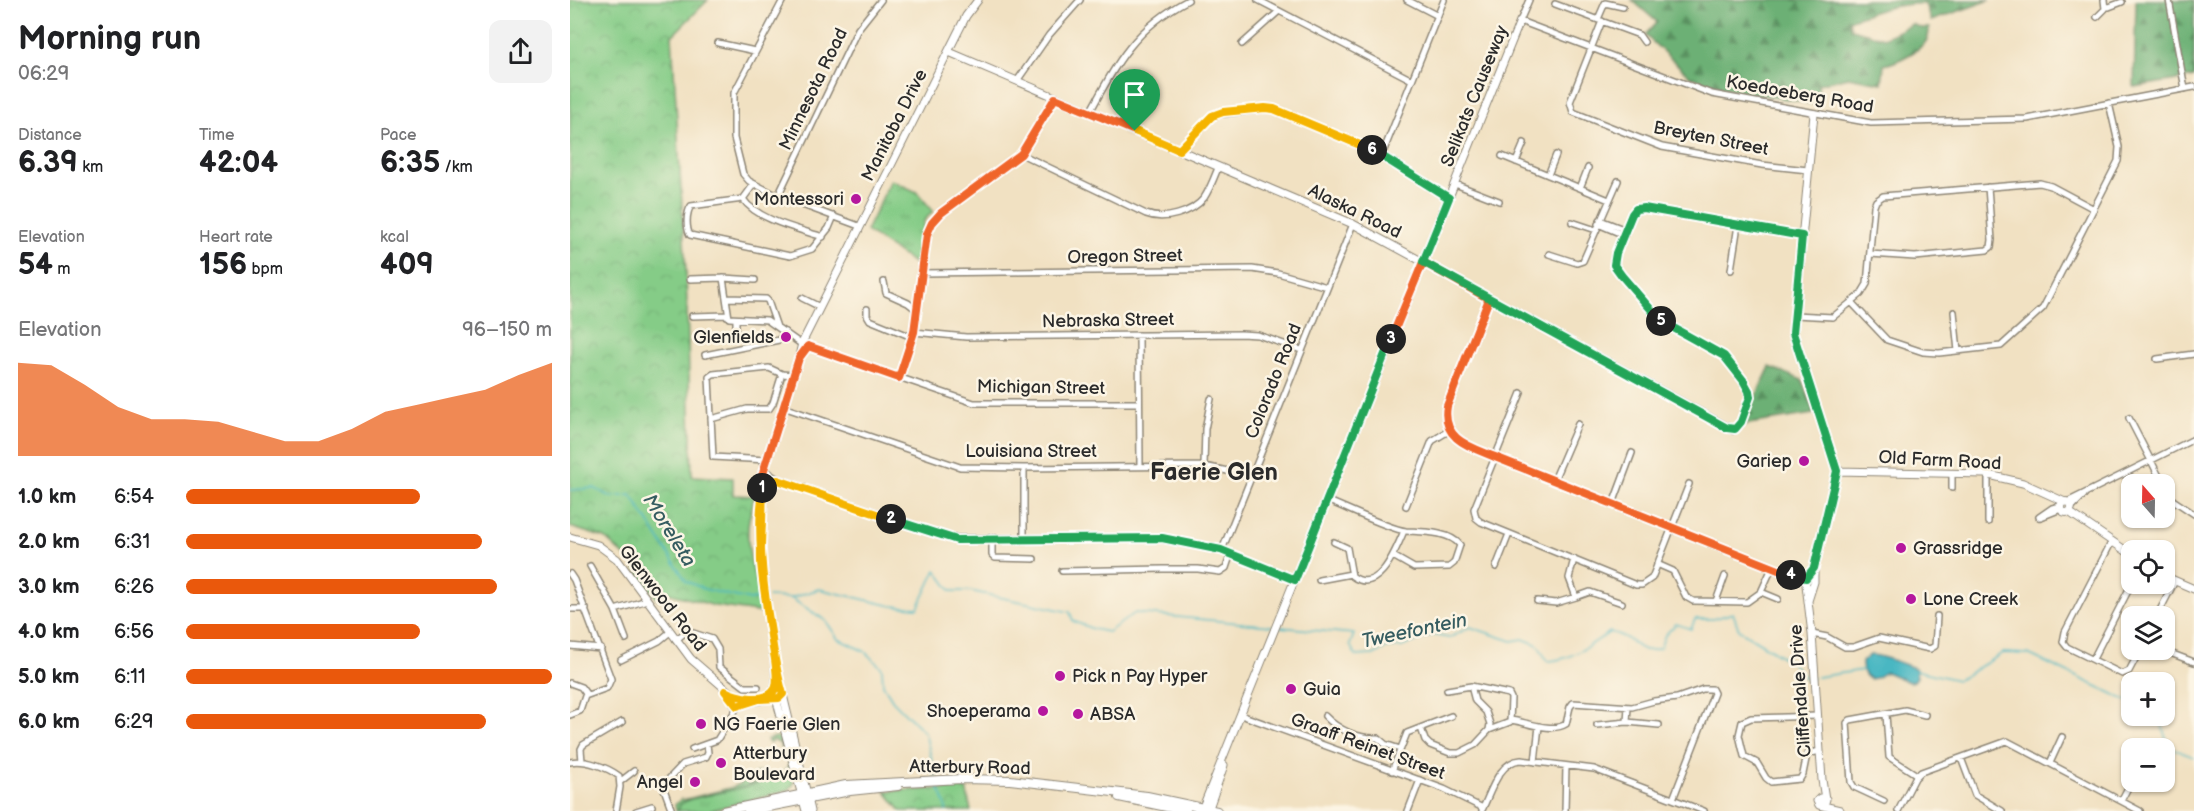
<!DOCTYPE html>
<meta charset="utf-8">
<style>
body{margin:0;font-family:"Balsamiq Sans",sans-serif;background:#f2f2f2;color:#202124;height:100vh;display:flex;flex-direction:column;font-size:22px;white-space:nowrap}
*{box-sizing:border-box;margin:0}
p{font-size:20px;color:#757577}
.icon{flex:none;width:33px;height:33px;fill:none;stroke:currentColor;stroke-width:2;stroke-linecap:round;stroke-linejoin:round}
.map{position:relative;flex:1;overflow:hidden}
.panel{display:flex;flex-direction:column;background:#fff;width:570px}
.panel>*{flex:none}
.needle{width:39px;rotate:340deg}
.buttons{position:absolute;left:1551px;top:474px;display:grid;gap:12px}
.buttons a{display:grid;place-items:center;width:54px;height:54px;border-radius:12px;background:#fff;box-shadow:0 2px 4px #0004;font-size:30px}
.pin{position:absolute;display:grid;place-items:center;width:51px;height:51px;color:#fff;margin:-62px -26px;border-radius:50% 50% 50% 0;rotate:-45deg;box-shadow:0 0 6px #0007}
.pin .icon{rotate:45deg}
.km{position:absolute;width:30px;height:30px;margin:-15px;border-radius:50%;background:#222;color:#fff;font-size:16px;line-height:30px;text-align:center}
.round{display:grid;place-items:center;flex:none;width:63px;height:63px;border-radius:12px;background:#f2f2f2}
.headline{display:flex;align-items:center;justify-content:space-between;height:102px;padding:0 18px}
h1{font-size:33px;font-weight:700;line-height:45px}
.stats{display:grid;grid-template-columns:repeat(3,1fr);gap:9px;height:102px;padding:6px 18px}
.stats div{display:grid;align-content:center}
.stats b{font-size:30px;font-weight:700}
.stats small{font-size:16px;font-weight:400}
.stats p{font-size:16px}
.chart{height:168px;padding:12px 18px}
.chart p{display:flex;justify-content:space-between}
.chart svg{width:100%;height:108px;margin-top:6px;fill:#ea580c;opacity:.7}
ul{padding:0 18px;list-style:none;font-size:20px}
li{display:grid;grid-template-columns:96px 72px 1fr;align-items:center;height:45px}
li i{height:15px;border-radius:8px;background:#ea580c}
main{display:flex;flex:1;min-height:0}
.map>svg:first-child{display:block}
.grass{fill:url(#grass-tufts);stroke:#587c59;stroke-width:1.5}
.forest{fill:url(#forest-firs);stroke:#4c6e50;stroke-width:1.5}
.park{fill:url(#park-crowns);stroke:#587c59;stroke-width:1.5}
.garden{fill:#85cc87;stroke:#587c59;stroke-width:1.5}
.water{fill:#48b7c2;stroke:#3a7176;stroke-width:1.5}
.lines{fill:none;stroke-linecap:round;stroke-linejoin:round}
.stream{stroke:#48b7c2;stroke-width:1.5}
.street-casing{stroke:#8e8676;stroke-width:8}
.secondary-casing{stroke:#8e8676;stroke-width:9}
.primary-casing{stroke:#8e8676;stroke-width:10}
.street{stroke:#fff;stroke-width:5}
.secondary{stroke:#fff;stroke-width:7}
.primary{stroke:#fff;stroke-width:8}
.split-1-casing{stroke:#fff;stroke-width:12}
.split-2-casing{stroke:#fff;stroke-width:12}
.split-3-casing{stroke:#fff;stroke-width:12}
.split-4-casing{stroke:#fff;stroke-width:12}
.split-5-casing{stroke:#fff;stroke-width:12}
.split-6-casing{stroke:#fff;stroke-width:12}
.split-7-casing{stroke:#fff;stroke-width:12}
.split-1{stroke:#f0652b;stroke-width:8}
.split-2{stroke:#f5b400;stroke-width:8}
.split-3{stroke:#22a559;stroke-width:8}
.split-4{stroke:#f0652b;stroke-width:8}
.split-5{stroke:#22a559;stroke-width:8}
.split-6{stroke:#22a559;stroke-width:8}
.split-7{stroke:#f5b400;stroke-width:8}
.poi-dot{fill:#b5179e;stroke:#fcf5e5;stroke-width:2}
.labels{text-anchor:middle;stroke-width:5;stroke-linejoin:round;paint-order:stroke}
.street-label{font-size:18px;fill:#2b2b2b;stroke:#fcf5e5}
.poi-label{font-size:18px;fill:#2b2b2b;stroke:#fcf5e5;text-anchor:start}
.water-label{font-size:20px;font-style:italic;fill:#355c60;stroke:#fcf5e5}
.district-label{font-size:24px;font-weight:bold;fill:#2b2b2b;stroke:#fcf5e5}
</style>
<main>
<section class="panel">
<div class="headline"><div><h1>Morning run</h1><p>06:29</p></div><a class="round"><svg class="icon" aria-label="share" viewBox="0 0 24 24"><path d="M12 15V3M7 8l5-5 5 5M5 13v7h14v-7"/></svg></a></div>
<div class="stats">
<div><p>Distance</p><b>6.39<small> km</small></b></div>
<div><p>Time</p><b>42:04</b></div>
<div><p>Pace</p><b>6:35<small> /km</small></b></div>
</div>
<div class="stats">
<div><p>Elevation</p><b>54<small> m</small></b></div>
<div><p>Heart rate</p><b>156<small> bpm</small></b></div>
<div><p>kcal</p><b>409</b></div>
</div>
<div class="chart"><p><span>Elevation</span>96–150 m</p>
<svg viewBox="0 0 160 44" preserveAspectRatio="none"><path d="M0 44V6L10 7L20 15L30 24L40 29L50 29L60 30L70 34L80 38L90 38L100 33L110 26L120 23L130 20L140 17L150 11L160 6V44z"/></svg>
</div>
<ul>
<li><b>1.0 km</b>6:54<i style="width:64%"></i></li>
<li><b>2.0 km</b>6:31<i style="width:81%"></i></li>
<li><b>3.0 km</b>6:26<i style="width:85%"></i></li>
<li><b>4.0 km</b>6:56<i style="width:64%"></i></li>
<li><b>5.0 km</b>6:11<i style="width:100%"></i></li>
<li><b>6.0 km</b>6:29<i style="width:82%"></i></li>
</ul>
</section>
<div class="map">
<svg width="1624" height="811" viewBox="0 0 1624 811">
<defs>
<pattern id="grass-tufts" width="24" height="20" patternUnits="userSpaceOnUse" patternTransform="scale(1.5)"><rect width="24" height="20" fill="#85cc87"/><path d="M3 7l-1-3M5 7V3M7 7l1-3M15 17l-1-3M17 17v-4M19 17l1-3" fill="none" stroke="#73af75"/></pattern>
<pattern id="forest-firs" width="22" height="20" patternUnits="userSpaceOnUse" patternTransform="scale(1.5)"><rect width="22" height="20" fill="#6cb074"/><path d="M5 1l3.5 6h-7zM16 11l3.5 6h-7z" fill="#598f5f"/></pattern>
<pattern id="park-crowns" width="20" height="18" patternUnits="userSpaceOnUse" patternTransform="scale(1.5)"><rect width="20" height="18" fill="#85cc87"/><path d="M2 6a3 3 0 1 1 6 0M12 15a3 3 0 1 1 6 0" fill="none" stroke="#73af75"/></pattern>
</defs>
<rect width="100%" height="100%" fill="#fcf5e5"/>
<filter id="ink" filterUnits="userSpaceOnUse"><feTurbulence type="fractalNoise" baseFrequency=".0167" numOctaves="2"/><feDisplacementMap in="SourceGraphic" scale="12" xChannelSelector="R" yChannelSelector="G"/><feConvolveMatrix kernelMatrix="1 2 1 2 8 2 1 2 1" color-interpolation-filters="sRGB"/></filter>
<filter id="wash" filterUnits="userSpaceOnUse"><feTurbulence type="fractalNoise" baseFrequency=".008" numOctaves="4" result="noise"/><feDisplacementMap in="SourceGraphic" scale="24" xChannelSelector="R" yChannelSelector="G"/><feGaussianBlur stdDeviation="1.35" result="paint"/><feColorMatrix in="noise" values="0 0 0 0 0 0 0 0 0 0 0 0 0 0 0 0 0 1.4 0 .05"/><feComposite in="paint" operator="in"/></filter>
<g filter="url(#wash)">
<rect width="100%" height="100%" fill="#f1e1c2"/>
<path class="grass" d="M321 180 347 192 363 211 354 221 347 265 296 231Z
M220 768 224 783 219 790 138 811H108L110 804 120 799 166 789 215 776Z"/>
<path class="forest" d="M1062 0H1420L1361 21 1355 4C1332 2 1301 12 1279 20L1281 29 1314 38 1342 24 1351 28H1359C1359 31 1359 34 1358 37 1355 49 1325 63 1314 65L1312 83 1278 77 1248 84 1249 105 1152 88 1121 77 1075 35 1087 22Z
M1566 0H1624V77L1564 87Z
M1200 367 1232 380 1244 414 1172 425Z"/>
<path class="park" d="M0 0H138L102 36 116 273 122 476 163 478V495L184 496C183 505 181 511 179 519 175 543 181 567 189 589L192 591 195 613 145 606 95 592 88 600 60 561 35 538 0 527Z
M396 788 401 811H331L315 791Z"/>
<path class="garden" d="M205 737 210 738 220 768 215 776 166 789 120 799 110 804 108 811H106L105 805 111 799 113 800 164 787 176 781 174 777 177 776 179 777 176 778 178 784 188 781 187 776H184L185 773 193 772 191 775 198 779 213 774 219 765 213 749 210 747 212 745 204 740 199 743 197 740Z"/>
<path class="water" d="M1300 655C1312 655 1333 664 1345 668L1347 677 1344 681 1339 682 1316 672C1313 673 1310 676 1307 677 1296 683 1292 671 1292 662Z"/>
<g class="lines">
<path class="stream" d="M0 490 24 488 41 497 61 495 116 581 134 589 180 600 194 597
M198 597 221 598 256 621 268 639 294 651 312 668 313 685 323 701 355 733 366 777
M221 598 249 589 322 606 348 608 366 570 381 591H400L500 612 503 621 523 629 538 632 565 613 702 626
M710 627 784 634 780 645 786 656 803 655 817 648 831 647 863 635 879 638 900 627 942 641 953 639 968 645 977 661C1001 661 1021 644 1040 632 1045 633 1050 635 1054 637 1070 645 1070 655 1090 648L1095 635 1106 624 1121 629 1125 619H1143L1163 613 1169 630 1221 662 1236 679 1243 678
M1345 670 1388 680 1433 653 1458 654 1562 703
M1247 677 1293 670
M1594 703 1604 708 1592 725C1598 749 1602 749 1624 757
M367 784C370 793 377 802 376 811"/>
</g>
</g>
<g filter="url(#ink)">
<g class="lines">
<g class="street-casing">
<path id="street" d="M213 0 164 93V138L173 174 179 181 208 196 289 226
M688 0 842 80
M837 0 868 16
M959 0 950 21 1142 94 1301 123 1457 119 1624 87
M1599 0 1615 89
M985 4 1069 35 1074 42
M1535 6 1539 7 1552 2
M1527 17 1535 9 1534 0
M1028 19 1035 3 1053 7
M1032 21 1000 102 1003 112 1092 147 1192 165 1238 170
M148 43 185 51
M672 44 709 11
M447 81 479 35 510 0
M520 112C547 62 565 28 618 0
M609 150 644 115 701 108 812 155 879 198
M451 154 576 214C594 221 622 213 634 198 640 189 644 178 648 168
M812 155 874 0
M932 156 1039 200
M946 162 954 143
M978 175 986 155
M184 184 173 199 121 206C116 213 116 228 120 235L220 256 242 249 259 228 264 216
M885 184 929 201
M1010 188 1018 168
M208 196 288 29 311 0
M173 199C187 220 229 229 253 237
M1030 220 1056 230
M1002 222 1026 230
M1028 224 1054 235
M979 254 1007 263 1013 261 1048 181
M1300 254 1345 257 1417 250 1421 247 1422 240 1418 187
M1161 270 1168 225
M352 273 682 269 708 273 757 287
M153 278 185 280
M120 279 153 278 159 318 197 320 231 344
M314 282 316 293 338 303 347 310
M156 298 196 299 198 301 207 327
M232 298 250 307
M919 299 877 406C871 438 901 447 925 457L1202 568 1216 574 1236 578
M1282 303 1317 340 1353 352 1369 353 1431 346 1473 308 1548 161 1549 147 1539 103
M297 309V315L300 320 342 337
M1384 312 1388 351
M1225 315 1263 317 1291 294 1297 284 1304 206 1306 201 1313 196 1470 183 1481 186 1524 209
M122 316 158 315
M166 319V336
M344 332 396 337 671 334 688 335 731 350
M569 335 570 466
M238 346 404 403H569
M135 355 209 340 215 332
M1587 359 1624 354
M329 378 344 332 357 234 362 223 371 213 451 154 485 98
M951 393 904 509 906 518 911 522 1066 585H1072L1082 578 1119 484
M213 407 390 467 454 468 634 466 681 476
M1559 418 1593 484
M141 419 177 409H199L203 403 212 374 223 375
M1163 430 1170 425 1180 395 1178 389 1159 362 1152 355 1087 318 1046 268 1044 258 1062 214 1066 209 1074 208 1232 236
M197 460 143 457 139 377 143 374 199 368 212 374
M634 466 635 429 641 399
M454 468V539
M201 475 208 479 380 538H586L652 550 725 580
M984 480 1008 424
M1594 487 1603 500 1624 514
M1382 488V473
M756 500C775 507 818 529 836 531 852 532 879 531 890 545L884 563 879 567 844 568 823 556
M1497 502 1624 439
M1043 504 1062 453
M836 506 862 441 880 430
M1502 507 1514 495
M1469 517 1482 508 1491 506
M1471 517 1491 509
M1418 522V475
M422 539V555L425 558 464 559
M1542 541 1495 632 1493 642 1497 647 1552 674 1559 671 1570 650
M764 542 777 548 782 576C809 596 826 549 834 531
M652 550 783 224
M1004 559 999 578 1006 597 1020 592 1052 603
M1087 564 1103 571 1116 597 1123 601 1177 602 1191 592 1202 568
M20 566 45 610 56 639
M926 567 939 534
M492 571 593 569H628L650 572 656 568 661 553
M0 574 4 580 41 679 37 688 15 696 10 711 0 715
M749 580 781 574
M1191 592 1208 599
M967 601 986 603 1006 597
M1146 601 1155 576
M1373 601H1379
M0 609H16
M45 610 77 600
M1587 616 1605 581
M1242 634 1257 637 1275 647H1283L1309 638 1360 649 1365 646 1367 616
M106 640 113 634 120 632 142 639 148 649 149 667 175 687H188
M0 646 31 649
M1592 650 1624 662
M1523 659 1559 589 1562 577
M51 660 89 641 100 632
M0 683 11 687 17 695
M901 686 905 701 916 712 920 724 919 730
M1058 707 1057 722 1089 725
M1316 714 1319 757 1347 775
M671 715 874 789 913 808
M755 716C768 730 789 739 808 738L815 744 830 749
M1247 716 1181 718 1172 722 1169 735 1174 756 1187 763 1196 778 1201 782 1230 779 1233 774 1237 754 1250 751
M941 720C956 722 982 733 996 724L1000 707 1003 703 1062 707 1084 701 1107 698 1133 689H1142L1144 693 1103 799
M1027 725 1057 722
M851 728 855 740 860 745 880 753H889L905 745 919 730 940 722 941 698 939 694 901 686 877 690
M122 749 147 740 168 706
M1391 758 1405 795 1432 811
M12 761 11 749 13 745 52 722
M0 762C15 759 37 767 49 776L50 787 46 811
M965 762 969 726
M1480 763 1492 737
M822 771 837 733 881 716
M51 781 64 771
M1314 801 1284 787 1281 782 1277 723 1280 720 1335 710 1355 715
M1551 801 1562 780
M912 810C921 792 929 761 951 760L1024 769 1134 811
M66 811 82 806
M102 811 94 789V784L113 764 136 757 138 753 137 744
M838 811 850 780
M995 811 996 766
M1328 811 1345 778 1351 772 1437 741 1570 811"/>
</g>
<g class="secondary-casing">
<path id="secondary" d="M379 52 783 224 1163 430
M1267 471 1415 474 1453 483 1495 502
M191 477a5 5 0 1 1 10 0a5 5 0 1 1-10 0Z
M193 473 228 361 232 343 396 16 408 0
M192 480 191 562 205 665 206 685 204 690
M1490.5 507a5.5 5.5 0 1 1 11 0a5.5 5.5 0 1 1-11 0Z
M1499 512 1562 555
M0 537 28 545 47 559 121 659 165 697
M1594 576 1624 589
M1236 585 1242 634 1252 780 1255 799
M1238 601 1244 582V568L1267 471 1223 333 1244 114
M213 695 241 811
M163 701a5 5 0 1 1 10 0a5 5 0 1 1-10 0Z
M206 698 236 811
M172 704 204 697
M1254 806 1256 799 1250 798 1247 801 1249 805 1270 810
M633 807 950 21
M639 808 654 765"/>
</g>
<g class="primary-casing">
<path id="primary" d="M549 797 616 811
M153 811 276 785 392 779 440 780 577 796 647 811
M178 811 280 791 328 786"/>
</g>
<use href="#street" class="street"/>
<use href="#secondary" class="secondary"/>
<use href="#primary" class="primary"/>
</g>
</g>
<g class="lines" filter="url(#ink)">
<g class="split-1-casing">
<path id="split-1" d="M192 488V476L229 358 238 346 329 378 344 332 357 234 362 223 371 213 451 154 485 98 565 131"/>
</g>
<g class="split-2-casing">
<path id="split-2" d="M192 488C194 513 190 537 191 562 193 587 198 613 202 639 203 650 210 680 205 689 197 704 166 697 155 691L167 706 189 699 209 698 213 694C202 658 178 510 198 481L208 480 321 519"/>
</g>
<g class="split-3-casing">
<path id="split-3" d="M321 519 387 540 592 538 651 550 725 580 821 339"/>
</g>
<g class="split-4-casing">
<path id="split-4" d="M821 339 853 262 919 299 877 406C871 440 901 447 925 457L1221 575"/>
</g>
<g class="split-5-casing">
<path id="split-5" d="M1091 321 1052 276 1044 265 1046 253 1062 214 1066 209 1074 208 1232 236 1223 333 1267 471 1244 568 1236 578 1221 575"/>
</g>
<g class="split-6-casing">
<path id="split-6" d="M802 150 879 198 853 262 1157 428 1165 429 1171 422 1180 397 1179 391 1173 380 1154 356 1091 321"/>
</g>
<g class="split-7-casing">
<path id="split-7" d="M565 131 609 150 642 116 653 112 695 108 704 109 802 150"/>
</g>
<use href="#split-1" class="split-1"/>
<use href="#split-2" class="split-2"/>
<use href="#split-3" class="split-3"/>
<use href="#split-4" class="split-4"/>
<use href="#split-5" class="split-5"/>
<use href="#split-6" class="split-6"/>
<use href="#split-7" class="split-7"/>
</g>
<g class="poi-dot">
<circle cx="286" cy="199" r="6"/>
<circle cx="216" cy="337" r="6"/>
<circle cx="1234" cy="461" r="6"/>
<circle cx="1331" cy="548" r="6"/>
<circle cx="1341" cy="599" r="6"/>
<circle cx="490" cy="676" r="6"/>
<circle cx="721" cy="689" r="6"/>
<circle cx="473" cy="711" r="6"/>
<circle cx="508" cy="714" r="6"/>
<circle cx="131" cy="724" r="6"/>
<circle cx="151" cy="763" r="6"/>
<circle cx="125" cy="782" r="6"/>
</g>
<g class="labels">
<g class="street-label">
<text transform="translate(243 89) rotate(-64)" y="6">Minnesota Road</text>
<text transform="translate(1230 94) rotate(10)" y="6">Koedoeberg Road</text>
<text transform="translate(904 96) rotate(-68)" y="6">Selikats Causeway</text>
<text transform="translate(324 125) rotate(-63)" y="6">Manitoba Drive</text>
<text transform="translate(1141 138) rotate(11)" y="6">Breyten Street</text>
<text transform="translate(785 211) rotate(26)" y="6">Alaska Road</text>
<text transform="translate(555 256) rotate(-1)" y="6">Oregon Street</text>
<text transform="translate(538 320) rotate(-1)" y="6">Nebraska Street</text>
<text transform="translate(703 381) rotate(-68)" y="6">Colorado Road</text>
<text transform="translate(471 387) rotate(1)" y="6">Michigan Street</text>
<text x="461" y="457">Louisiana Street</text>
<text transform="translate(1370 460) rotate(3)" y="6">Old Farm Road</text>
<text transform="translate(93 598) rotate(52)" y="6">Glenwood Road</text>
<text transform="translate(1230 691) rotate(-94)" y="6">Cliffendale Drive</text>
<text transform="translate(798 746) rotate(20)" y="6">Graaff Reinet Street</text>
<text transform="translate(400 767) rotate(1)" y="6">Atterbury Road</text>
</g>
<g class="poi-label">
<text x="274" y="205" text-anchor="end">Montessori</text>
<text x="204" y="343" text-anchor="end">Glenfields</text>
<text x="1222" y="467" text-anchor="end">Gariep</text>
<text x="1343" y="554">Grassridge</text>
<text x="1353" y="605">Lone Creek</text>
<text x="502" y="682">Pick n Pay Hyper</text>
<text x="733" y="695">Guia</text>
<text x="461" y="717" text-anchor="end">Shoeperama</text>
<text x="520" y="720">ABSA</text>
<text x="143" y="730">NG Faerie Glen</text>
<text x="163" y="759">Atterbury<tspan x="163" dy="21">Boulevard</tspan></text>
<text x="113" y="788" text-anchor="end">Angel</text>
</g>
<g class="water-label">
<text transform="translate(100 530) rotate(58)" y="7">Moreleta</text>
<text transform="translate(844 630) rotate(-12)" y="7">Tweefontein</text>
</g>
<g class="district-label">
<text x="644" y="480">Faerie Glen</text>
</g>
</g>
</svg>
<div class="buttons">
<a><svg class="needle" viewBox="-14 -14 28 28"><path d="M0-13l5 13h-10z" fill="#e53935"/><path d="M0 13l5-13h-10z" fill="#757577"/></svg></a>
<a><svg class="icon" aria-label="locate" viewBox="0 0 24 24"><circle cx="12" cy="12" r="6"/><path d="M12 2v4M12 18v4M2 12h4M18 12h4"/></svg></a>
<a><svg class="icon" aria-label="layers" viewBox="0 0 24 24"><path d="M12 4l9 5-9 5-9-5zM3 14l9 5 9-5"/></svg></a>
<a>+</a>
<a>−</a>
</div>
<div class="pin" style="left:565px;top:131px;background:#1e9e55"><svg class="icon" aria-label="arrive" viewBox="0 0 24 24"><path d="M6 21V4h12l-3 4 3 4H6"/></svg></div>
<b class="km" style="left:192px;top:488px">1</b>
<b class="km" style="left:321px;top:519px">2</b>
<b class="km" style="left:821px;top:339px">3</b>
<b class="km" style="left:1221px;top:575px">4</b>
<b class="km" style="left:1091px;top:321px">5</b>
<b class="km" style="left:802px;top:150px">6</b>
</div>
</main>
